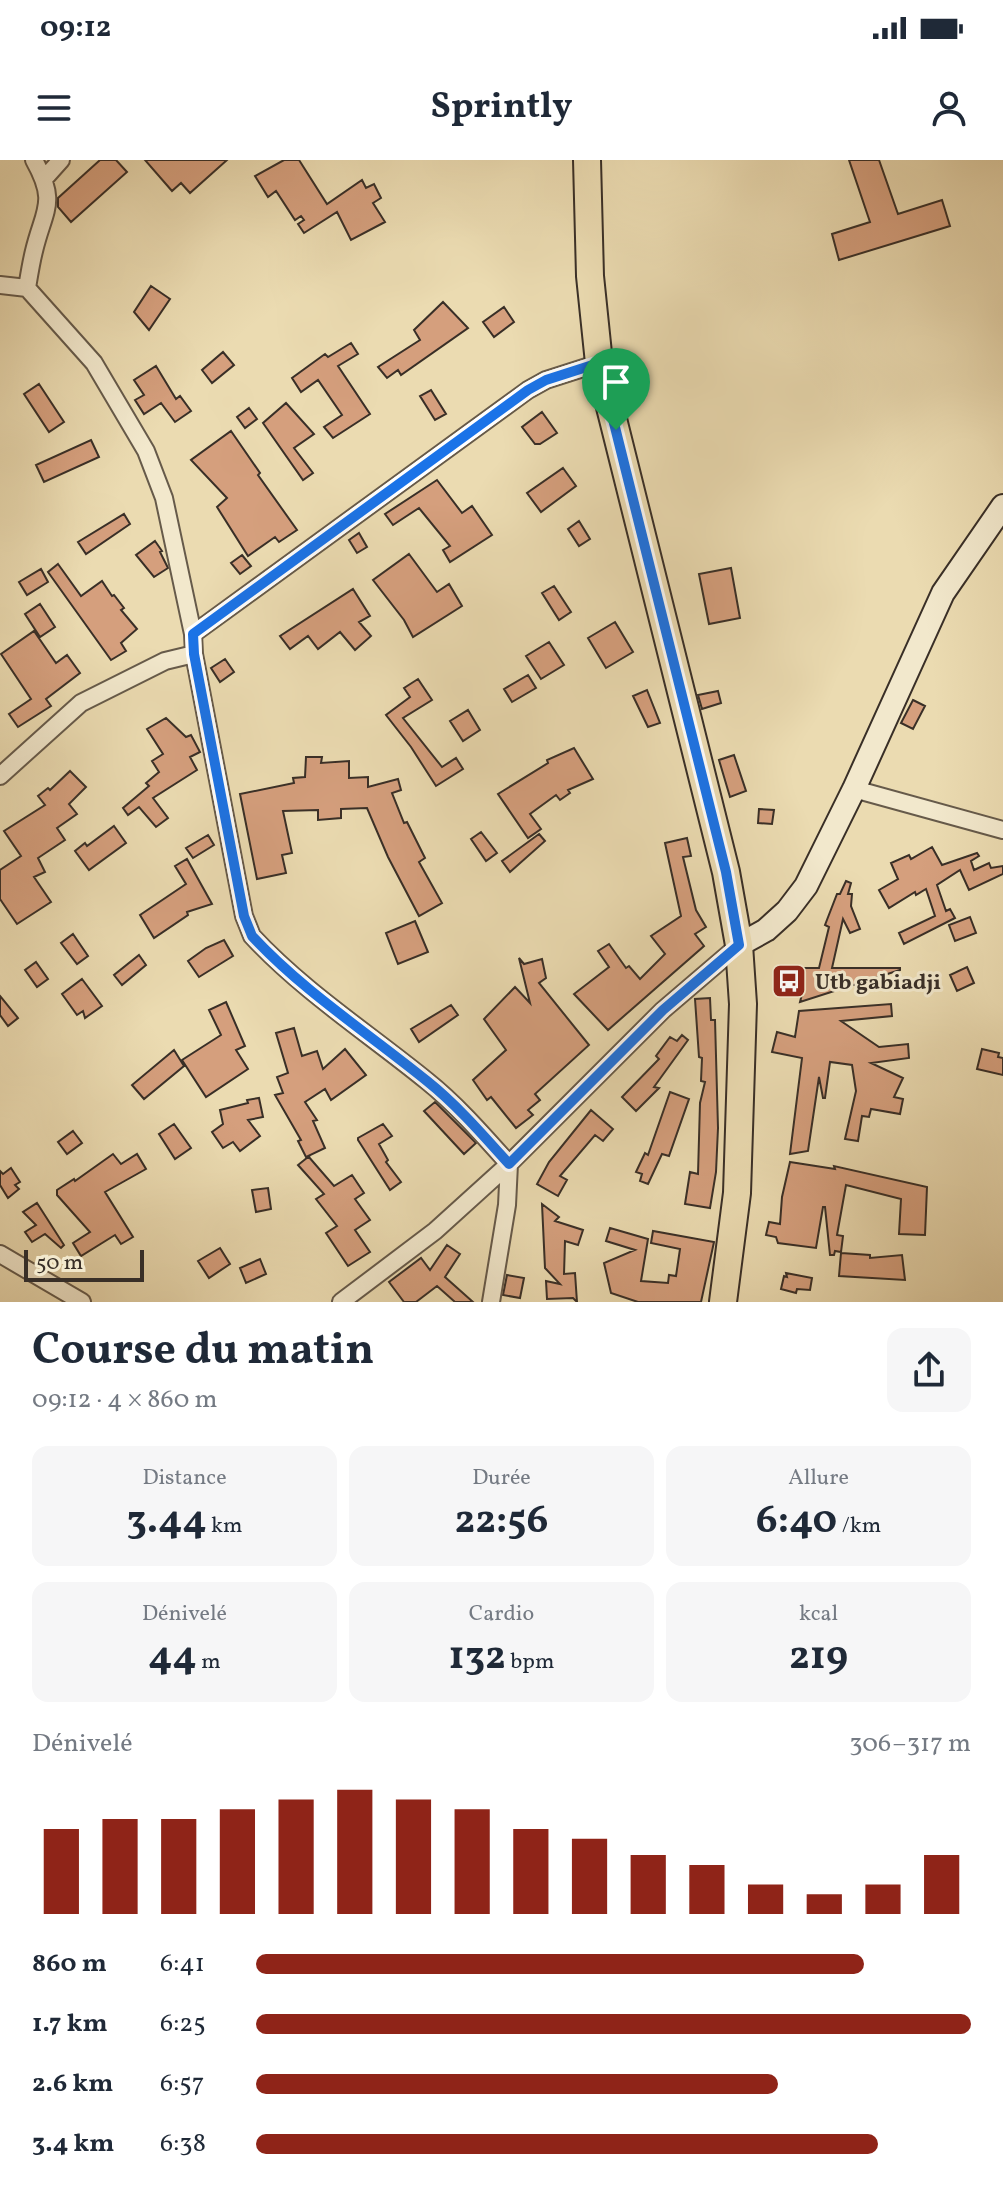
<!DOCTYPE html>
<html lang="fr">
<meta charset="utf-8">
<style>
body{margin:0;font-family:Vollkorn,serif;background:#f6f6f7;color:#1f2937;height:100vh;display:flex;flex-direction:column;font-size:30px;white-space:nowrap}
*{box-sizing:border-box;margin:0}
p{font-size:26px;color:#747a83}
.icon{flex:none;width:44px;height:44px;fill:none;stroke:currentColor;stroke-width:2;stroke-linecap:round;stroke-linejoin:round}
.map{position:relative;height:1142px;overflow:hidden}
.drawer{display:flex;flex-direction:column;background:#fff;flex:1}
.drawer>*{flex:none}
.scale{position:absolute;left:24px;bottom:20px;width:120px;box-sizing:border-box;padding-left:8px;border:4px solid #392f27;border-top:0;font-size:22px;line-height:28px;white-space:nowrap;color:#392f27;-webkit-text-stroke:6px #f2e8cc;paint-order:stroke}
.pin{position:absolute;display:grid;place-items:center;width:68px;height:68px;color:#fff;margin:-82px -34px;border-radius:50% 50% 50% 0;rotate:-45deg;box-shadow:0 0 8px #0007}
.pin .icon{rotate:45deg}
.round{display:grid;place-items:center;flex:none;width:84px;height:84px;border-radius:16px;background:#f6f6f7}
.overview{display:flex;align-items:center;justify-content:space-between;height:136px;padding:0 32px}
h1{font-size:44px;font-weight:700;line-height:60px}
.stats{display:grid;grid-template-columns:repeat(3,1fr);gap:12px;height:136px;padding:8px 32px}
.stats div{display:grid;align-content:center;border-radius:16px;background:#f6f6f7;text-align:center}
.stats b{font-size:40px;font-weight:700}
.stats small{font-size:22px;font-weight:400}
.stats p{font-size:22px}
.chart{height:224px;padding:16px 32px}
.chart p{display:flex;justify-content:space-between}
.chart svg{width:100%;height:144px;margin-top:8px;stroke:#8f2418;stroke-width:6}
ul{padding:0 32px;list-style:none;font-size:26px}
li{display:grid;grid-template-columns:128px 96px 1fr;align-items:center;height:60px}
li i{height:20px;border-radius:10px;background:#8f2418}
.status{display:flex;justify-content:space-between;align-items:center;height:56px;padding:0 40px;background:#fff;direction:ltr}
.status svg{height:22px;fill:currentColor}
header{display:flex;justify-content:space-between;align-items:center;height:104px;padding:0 32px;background:#fff;font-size:36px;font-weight:700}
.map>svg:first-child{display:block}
.building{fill:#d59f7d;stroke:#392f27;stroke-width:2}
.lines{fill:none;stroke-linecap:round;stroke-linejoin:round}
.street-casing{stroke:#665a4a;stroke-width:20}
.secondary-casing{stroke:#392f27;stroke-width:26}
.primary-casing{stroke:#392f27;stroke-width:30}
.street{stroke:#f2e8cc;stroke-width:16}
.secondary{stroke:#f2e8cc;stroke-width:22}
.primary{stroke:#ebdbb1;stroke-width:26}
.route-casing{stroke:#fff;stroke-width:16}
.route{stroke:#1a73e8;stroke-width:10}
.labels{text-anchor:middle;stroke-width:6;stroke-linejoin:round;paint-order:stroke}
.poi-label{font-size:22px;font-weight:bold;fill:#392f27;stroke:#f2e8cc;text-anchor:start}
</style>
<div class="status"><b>09:12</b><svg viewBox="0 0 49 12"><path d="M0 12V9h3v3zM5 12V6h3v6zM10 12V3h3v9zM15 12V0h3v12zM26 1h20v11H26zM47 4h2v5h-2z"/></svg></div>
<header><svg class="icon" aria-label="menu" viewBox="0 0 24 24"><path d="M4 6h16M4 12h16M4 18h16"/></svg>Sprintly<svg class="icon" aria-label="person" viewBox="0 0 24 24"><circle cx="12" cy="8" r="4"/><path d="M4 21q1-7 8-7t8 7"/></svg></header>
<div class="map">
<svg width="1003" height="1142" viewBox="0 0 1003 1142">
<rect width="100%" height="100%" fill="#ebdbb1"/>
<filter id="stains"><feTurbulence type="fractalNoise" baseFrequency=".0025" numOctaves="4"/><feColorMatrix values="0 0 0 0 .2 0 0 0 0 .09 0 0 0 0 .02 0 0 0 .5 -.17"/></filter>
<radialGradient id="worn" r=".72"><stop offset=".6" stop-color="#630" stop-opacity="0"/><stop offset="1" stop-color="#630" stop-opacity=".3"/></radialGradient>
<path class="building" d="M100 0H116L127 12 71 62 58 47V38Z
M145 0H227L190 33 181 23 172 31Z
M284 0H299L327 44 362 20 366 28 374 24 381 38 373 43 385 62 351 80 337 52 304 73 298 64 304 60 301 56 295 60 276 31 268 37 255 16Z
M849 0H879L898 54 942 40 950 66 839 100 832 74 870 62Z
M151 126 170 139 149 170 134 152Z
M443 142 468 168 401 215 398 210 387 218 378 207 420 180 414 170Z
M504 147 514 162 494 177 483 162Z
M351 183 358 194 338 206 370 254 333 278 324 267 342 255 318 220 301 232 292 218 325 194 328 197Z
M223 192 234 205 212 223 202 210Z
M156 206 176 239 180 236 191 251 175 262 161 243 144 254 135 240 144 235 134 220Z
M39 224 64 262 49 272 24 234Z
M431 230 446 254 435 260 420 236Z
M286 243 314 274 294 288 313 313 303 320 263 263Z
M249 248 257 259 245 268 237 257Z
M542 252 557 273 540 284H535L522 267Z
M231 271 260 313 258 315 297 370 279 382 275 377 248 396 217 347 227 338 191 300Z
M91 280 99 297 44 322 36 305Z
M563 308 576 326 541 352 527 333Z
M437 320 462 353 472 346 492 375 450 402 443 390 450 386 419 348 393 365 385 354Z
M124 354 130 364 86 394 78 382Z
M579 361 590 379 579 386 568 369Z
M359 373 367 387 357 393 349 380Z
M155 381 162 391 160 392 168 408 154 417 136 395Z
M409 394 437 432 449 424 462 446 413 477 404 460 373 420Z
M242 395 251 406 240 414 231 403Z
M58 404 81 436 102 421 112 436 114 435 124 448 121 450 137 469 121 483 126 491 111 500 48 412Z
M731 408 740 458 709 464 699 414Z
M41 409 48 422 27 435 19 422Z
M554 426 571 452 559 460 542 433Z
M353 429 370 456 359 462 371 476 355 490 340 472 318 489 308 476 290 489 280 476Z
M40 444 55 467 40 477 25 454Z
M615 462 633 492 606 508 588 478Z
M34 471 56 503 67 495 80 513 46 539 51 546 18 567 9 554 31 539 1 494Z
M549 482 564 505 541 519 526 496Z
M225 499 234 512 220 522 211 508Z
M528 515 536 528 512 542 504 529Z
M418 519 432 540 403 558 442 607 456 598 463 609 436 626 411 587 386 555 410 537 404 528Z
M647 530 660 563 648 567 633 536Z
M718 531 721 543 702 549 698 535Z
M913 540 925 546 913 569 901 563Z
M468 550 480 570 463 581 450 561Z
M166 558 186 577 191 575 200 592 190 597 197 610 153 638 168 658 156 667 139 647 128 655 123 648 149 626 146 623 159 612 152 601 163 594 147 569Z
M574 588 593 619 568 630 570 633 560 640 556 635 530 654 541 669 528 678 498 634 548 603 547 600Z
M734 595 746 631 730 637 719 600Z
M306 597H322L321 603 349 601V618L368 617V627L398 619 401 630 392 633 404 663 407 662 425 698 419 702 442 743 419 756 388 697 367 648 341 649V658L318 660V650L283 651 292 693 282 695 286 713 257 719 240 634 294 623 293 618 305 617Z
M70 611 86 627 69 644 77 654 57 668 65 680 38 698 45 712 34 717 51 742 17 764 0 739V710L21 696 4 671 45 645 38 636 48 628 50 630Z
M759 649 774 650 772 664 758 663Z
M114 666 126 683 89 710 75 691 85 683 87 686Z
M481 672 497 693 486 701 471 679Z
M539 674 545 681 510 712 502 701Z
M208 675 214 685 193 698 186 688Z
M687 678 691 696 683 697 696 750 706 767 695 774 704 786 608 870 574 834 609 807 598 791 609 784 626 808 629 806 640 819 665 794 651 776 681 756 665 683Z
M932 687 942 705 977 693 979 696 971 701 974 710 989 703 991 708 1003 706V714L969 730 960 710 937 725 946 751 950 749 955 758 904 784 899 773 935 756 926 729 916 735 915 732 889 748 879 730 898 719 891 703 909 695 911 699Z
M187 699 212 744 187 752 188 755 154 778 140 755 186 724 175 706Z
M846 721 851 723 848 734H852L851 746 860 769 850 773 843 759 832 808H900V810L800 842 802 834H781V808H819L829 767 825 765 837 734H840Z
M970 757 976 773 955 781 949 765Z
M415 761 428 792 398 804 386 773Z
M73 774 88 796 77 804 61 783Z
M224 780 233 796 199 817 188 801 206 788Z
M139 795 146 805 122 825 114 815Z
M519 798 524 804 542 799 546 818 539 823 589 885 535 934 540 940 528 950 533 955 516 968 491 937 487 940 473 920 506 890 484 859 515 827 530 843Z
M36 802 48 819 37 827 25 810Z
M967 807 974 823 957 831 950 815Z
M82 819 102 846 85 858 83 851 77 855 62 834Z
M0 836 18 858 8 866 0 855Z
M710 838 711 860H715L718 968 716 1012 710 1048 685 1044 690 1012 698 1014 700 943 705 922 701 921 702 898 699 897 695 839Z
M226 842 245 886 236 890 248 909 206 937 182 900 221 875 209 850Z
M891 844 892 856 841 861 879 887 908 884 909 898 871 903 903 918 894 937 903 939 900 954 871 949 869 957 862 956 858 981 845 979 856 931 852 905 830 902 825 938H823L819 917 808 991 790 994 802 898 772 892 777 872 795 877 799 851Z
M451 845 458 855 419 882 411 869Z
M294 868 302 896 317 891 323 909 345 889 366 915 331 940 325 929 305 942 317 960 313 961 325 988 308 996 334 1026 352 1015 364 1033 355 1039 370 1060 355 1070 370 1092 348 1106 326 1073 337 1066 316 1039 324 1034 298 1005 308 997H306L298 981 301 980 275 935 283 933 277 917 288 913 276 873Z
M682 875 688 880 654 927 659 928 636 951 622 937 659 899 656 896 670 877 677 881Z
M982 889 999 893 998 897 1003 898V915L977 909Z
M174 890 184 906 144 939 132 925Z
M670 932 689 939 669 996 662 994 648 1024 640 1021 642 1014 636 1012 645 993 648 995Z
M259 938 263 957 248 960 260 976 240 991 233 982 223 988 212 972 223 964 220 950 248 943 247 940Z
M435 942 476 983 464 994 424 951Z
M591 950 613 969 603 981 595 975 560 1016 567 1020 558 1036 537 1024 549 1002Z
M174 964 191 988 175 999 159 974Z
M383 964 392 976 379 984 388 1000 386 1002 401 1022 390 1030 358 980V978Z
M73 971 82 983 67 994 58 982Z
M113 994 121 1004 137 994 146 1009 105 1032 133 1077 121 1084 115 1075 81 1096 73 1083 90 1072 57 1035V1030L74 1019 75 1021Z
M790 1002 835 1009 834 1006 927 1027 925 1075 899 1074 901 1039 846 1025 837 1075 843 1076 841 1092 835 1091 834 1095H830L825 1047H823L816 1088 778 1083 776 1077 766 1075 769 1062 780 1064 782 1037Z
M11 1008 20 1022 15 1025 19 1029 8 1038 0 1025V1011L3 1014Z
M268 1028 271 1049 256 1052 252 1030Z
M37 1043 64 1085 61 1088 45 1074 32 1082 25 1072 36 1065 23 1052Z
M542 1044 559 1057 555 1061 583 1070 578 1085 565 1081 564 1114 575 1113 577 1142 573 1138 547 1139 546 1121 560 1124 545 1108Z
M610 1068 648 1079 641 1121 668 1123 669 1115 676 1116 680 1089 651 1083 653 1071 714 1082 701 1142H638L611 1133 604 1103 635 1090 606 1081Z
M447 1085 460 1094 445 1117 473 1142H455L437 1126 416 1142H404L389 1122 421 1098 430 1110Z
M220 1088 230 1104 209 1118 198 1101Z
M841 1093 870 1095V1098L902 1095 905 1120 839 1116Z
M260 1099 266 1114 246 1123 240 1108Z
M786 1113 812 1118 810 1130 797 1129 796 1133 781 1129 784 1116 787 1117Z
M507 1115 524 1118 520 1138 503 1135Z"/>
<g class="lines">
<g class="street-casing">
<path id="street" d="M44 19 61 0
M0 125 27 128 94 203 146 291 164 338 193 474 194 494 244 756 252 776C303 831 368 873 427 921 457 945 483 975 509 1004L435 1071 341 1142
M27 128C29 116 31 103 34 91 44 49 58 43 34 0
M193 474 528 230 546 220 599 203
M0 616 81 543 165 501 194 494
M854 629 1003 670
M0 1094 82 1142
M491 1142 507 1045 509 1004 663 850 739 785"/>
</g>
<g class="secondary-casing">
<path id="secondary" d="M739 785 766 770 787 751 806 726 854 629 943 433 1003 346"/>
</g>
<g class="primary-casing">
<path id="primary" d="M587 0 590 116 599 203 726 712 739 785 743 844 737 1033 723 1142"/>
</g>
<use href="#street" class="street"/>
<use href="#secondary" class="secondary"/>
<use href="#primary" class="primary"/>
</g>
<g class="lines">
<g class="route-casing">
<path id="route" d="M599 203 726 712 739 785 663 850 509 1004C483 975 457 945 427 921 368 873 303 831 252 776L244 756 194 494 193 474 528 230 546 220Z"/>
</g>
<use href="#route" class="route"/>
</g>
<defs>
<g id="bus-square" transform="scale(1.8)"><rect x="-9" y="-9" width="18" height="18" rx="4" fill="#8f2418" stroke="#f2e8cc"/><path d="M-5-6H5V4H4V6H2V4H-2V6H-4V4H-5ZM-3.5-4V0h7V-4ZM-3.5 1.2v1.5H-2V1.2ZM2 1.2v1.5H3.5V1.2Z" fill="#fff"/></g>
</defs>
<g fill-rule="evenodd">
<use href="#bus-square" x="789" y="821"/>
</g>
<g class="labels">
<g class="poi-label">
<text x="815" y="829">Utb gabiadji</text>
</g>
</g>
<rect width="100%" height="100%" filter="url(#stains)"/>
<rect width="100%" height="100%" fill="url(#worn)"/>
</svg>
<div class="scale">50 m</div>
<div class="pin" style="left:616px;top:270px;background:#1e9e55"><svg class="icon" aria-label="arrive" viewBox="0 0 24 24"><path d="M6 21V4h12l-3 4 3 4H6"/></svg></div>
</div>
<section class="drawer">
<div class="overview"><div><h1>Course du matin</h1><p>09:12 · 4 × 860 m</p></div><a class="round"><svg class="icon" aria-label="share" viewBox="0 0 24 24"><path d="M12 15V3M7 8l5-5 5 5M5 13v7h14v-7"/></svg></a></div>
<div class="stats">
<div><p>Distance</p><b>3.44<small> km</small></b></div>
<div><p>Durée</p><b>22:56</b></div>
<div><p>Allure</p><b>6:40<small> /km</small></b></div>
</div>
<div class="stats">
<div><p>Dénivelé</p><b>44<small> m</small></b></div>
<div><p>Cardio</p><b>132<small> bpm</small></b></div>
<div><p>kcal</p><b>219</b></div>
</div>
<div class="chart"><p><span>Dénivelé</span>306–317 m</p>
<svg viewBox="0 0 160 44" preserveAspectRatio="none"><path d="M5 44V18M15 44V15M25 44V15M35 44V12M45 44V9M55 44V6M65 44V9M75 44V12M85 44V18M95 44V21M105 44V26M115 44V29M125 44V35M135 44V38M145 44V35M155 44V26"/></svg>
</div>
<ul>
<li><b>860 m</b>6:41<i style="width:85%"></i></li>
<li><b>1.7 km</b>6:25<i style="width:100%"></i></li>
<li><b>2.6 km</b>6:57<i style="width:73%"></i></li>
<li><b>3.4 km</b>6:38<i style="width:87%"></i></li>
</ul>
</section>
